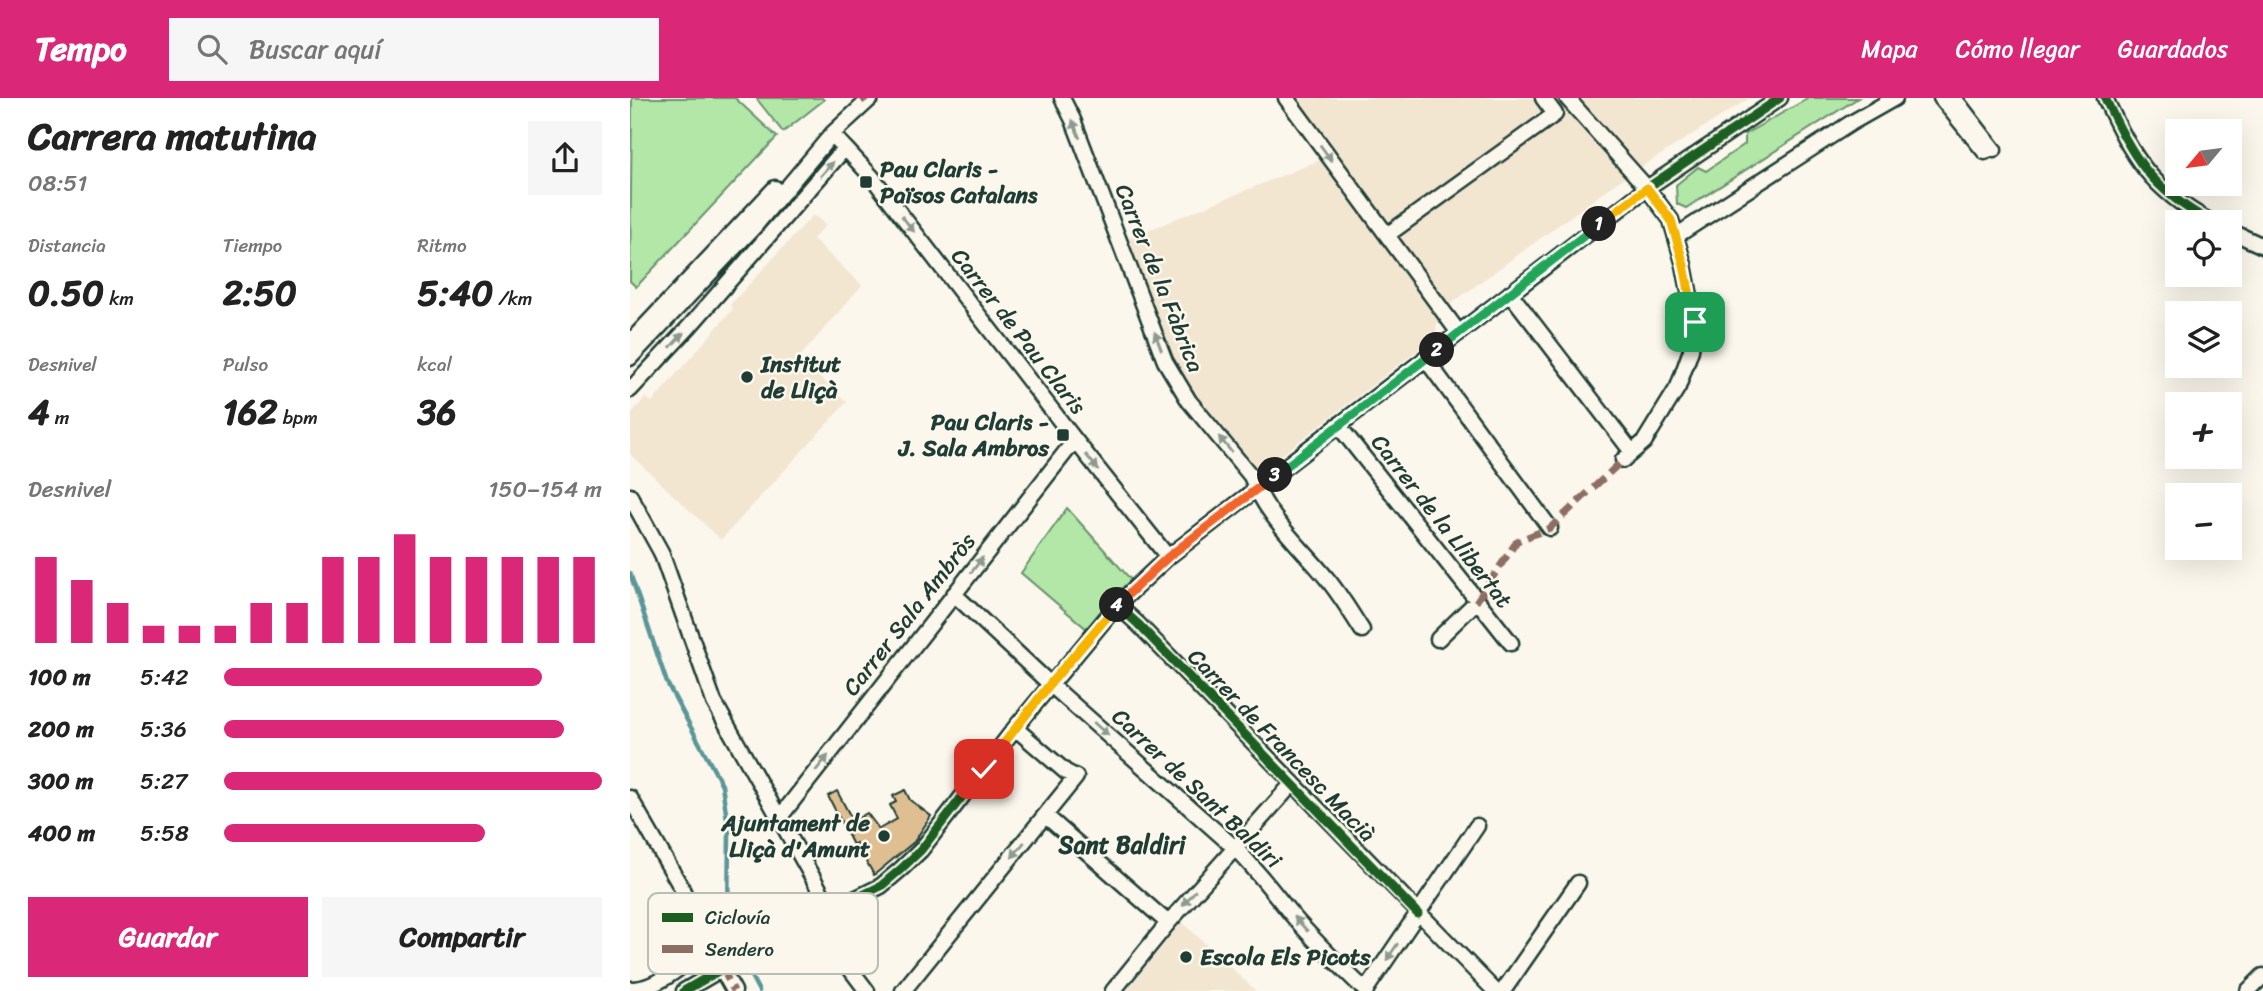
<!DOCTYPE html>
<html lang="es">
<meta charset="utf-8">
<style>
body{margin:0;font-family:Sriracha,sans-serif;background:#f6f6f6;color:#222;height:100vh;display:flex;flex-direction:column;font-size:26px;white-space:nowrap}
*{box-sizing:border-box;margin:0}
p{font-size:23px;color:#767676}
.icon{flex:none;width:38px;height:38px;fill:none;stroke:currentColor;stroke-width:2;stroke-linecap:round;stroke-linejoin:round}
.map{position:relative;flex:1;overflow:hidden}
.details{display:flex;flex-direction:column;background:#fff;width:630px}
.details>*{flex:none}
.needle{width:46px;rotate:241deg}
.tools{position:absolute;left:1535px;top:21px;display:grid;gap:14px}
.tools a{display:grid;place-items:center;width:77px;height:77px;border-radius:0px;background:#fff;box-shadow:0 7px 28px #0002;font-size:35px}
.pin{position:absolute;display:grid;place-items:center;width:60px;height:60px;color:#fff;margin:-30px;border-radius:14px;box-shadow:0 4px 10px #0006}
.km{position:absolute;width:35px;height:35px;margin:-18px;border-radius:50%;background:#222;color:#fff;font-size:19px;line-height:35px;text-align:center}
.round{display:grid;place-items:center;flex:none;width:74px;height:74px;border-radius:0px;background:#f6f6f6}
.headline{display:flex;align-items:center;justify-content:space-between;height:119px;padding:0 28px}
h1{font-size:38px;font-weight:700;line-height:52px}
.figures{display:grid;grid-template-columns:repeat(3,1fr);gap:10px;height:119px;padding:7px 28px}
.figures div{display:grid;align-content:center}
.figures b{font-size:35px;font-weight:700}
.figures small{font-size:19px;font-weight:400}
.figures p{font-size:19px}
.chart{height:196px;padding:14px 28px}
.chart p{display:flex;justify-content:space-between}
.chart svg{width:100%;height:126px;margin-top:7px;stroke:#db2777;stroke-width:6}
.button{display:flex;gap:14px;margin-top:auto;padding:14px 28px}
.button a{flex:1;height:80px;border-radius:0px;background:#db2777;color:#fff;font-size:28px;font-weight:700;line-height:80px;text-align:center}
.button a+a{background:#f6f6f6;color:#222}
ul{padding:0 28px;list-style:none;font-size:23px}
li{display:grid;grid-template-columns:112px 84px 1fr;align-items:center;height:52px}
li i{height:18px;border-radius:9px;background:#db2777}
header{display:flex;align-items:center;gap:42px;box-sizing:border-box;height:98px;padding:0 35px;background:#db2777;color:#fff}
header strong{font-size:33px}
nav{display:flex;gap:38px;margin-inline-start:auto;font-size:24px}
.search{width:490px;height:63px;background:#f6f6f6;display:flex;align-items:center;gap:18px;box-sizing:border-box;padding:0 24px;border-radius:0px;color:#767676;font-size:26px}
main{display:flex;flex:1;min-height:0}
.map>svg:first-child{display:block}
.built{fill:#f3e6d1}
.green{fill:#b3e7a8;stroke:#69926e;stroke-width:2}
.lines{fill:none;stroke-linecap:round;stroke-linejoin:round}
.stream{stroke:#5a9698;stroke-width:4.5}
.building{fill:#dfbf92;stroke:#1f3d34;stroke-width:2}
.minor-casing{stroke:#1f3d34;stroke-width:19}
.minor{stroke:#fbf7ec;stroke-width:14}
.quiet{stroke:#8d6e63;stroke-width:7;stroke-dasharray:14 7;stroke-linecap:butt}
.cycleway-casing{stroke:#fbf7ec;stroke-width:13}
.cycleway{stroke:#1b5e20;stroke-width:9}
.oneway{fill:#8d9a90}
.split-1-casing{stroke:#fff;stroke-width:14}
.split-2-casing{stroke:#fff;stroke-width:14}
.split-3-casing{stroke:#fff;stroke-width:14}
.split-4-casing{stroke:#fff;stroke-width:14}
.split-5-casing{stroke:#fff;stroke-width:14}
.split-1{stroke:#f5b400;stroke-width:9}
.split-2{stroke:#22a559;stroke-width:9}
.split-3{stroke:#22a559;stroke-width:9}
.split-4{stroke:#f0652b;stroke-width:9}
.split-5{stroke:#f5b400;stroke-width:9}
.poi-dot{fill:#1f3d34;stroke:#fbf7ec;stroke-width:2.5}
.labels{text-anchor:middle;stroke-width:5;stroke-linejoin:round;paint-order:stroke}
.poi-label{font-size:23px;font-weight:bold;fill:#1f3d34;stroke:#fbf7ec;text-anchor:start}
.street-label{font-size:23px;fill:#1f3d34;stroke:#fbf7ec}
.neighbourhood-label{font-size:24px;font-weight:bold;fill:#1f3d34;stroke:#fbf7ec}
.key{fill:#fbf7ec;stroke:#b9bfb5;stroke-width:2}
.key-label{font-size:19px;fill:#1f3d34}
</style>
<header>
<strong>Tempo</strong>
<div class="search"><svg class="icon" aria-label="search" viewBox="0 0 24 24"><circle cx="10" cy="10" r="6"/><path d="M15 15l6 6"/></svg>Buscar aquí</div>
<nav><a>Mapa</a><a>Cómo llegar</a><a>Guardados</a></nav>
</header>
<main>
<section class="details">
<div class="headline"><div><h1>Carrera matutina</h1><p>08:51</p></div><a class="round"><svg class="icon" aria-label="share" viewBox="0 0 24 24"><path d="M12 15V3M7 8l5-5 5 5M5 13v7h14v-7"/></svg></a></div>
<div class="figures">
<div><p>Distancia</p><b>0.50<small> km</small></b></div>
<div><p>Tiempo</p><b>2:50</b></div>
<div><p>Ritmo</p><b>5:40<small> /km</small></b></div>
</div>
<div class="figures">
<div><p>Desnivel</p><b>4<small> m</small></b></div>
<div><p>Pulso</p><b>162<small> bpm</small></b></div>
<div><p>kcal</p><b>36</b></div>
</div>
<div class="chart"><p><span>Desnivel</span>150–154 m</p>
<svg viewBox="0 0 160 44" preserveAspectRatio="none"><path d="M5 44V14M15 44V22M25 44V30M35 44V38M45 44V38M55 44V38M65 44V30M75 44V30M85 44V14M95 44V14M105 44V6M115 44V14M125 44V14M135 44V14M145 44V14M155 44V14"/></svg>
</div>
<ul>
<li><b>100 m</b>5:42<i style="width:84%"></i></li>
<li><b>200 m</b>5:36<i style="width:90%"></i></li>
<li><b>300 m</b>5:27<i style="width:100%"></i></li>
<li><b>400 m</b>5:58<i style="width:69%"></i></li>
</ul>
<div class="button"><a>Guardar</a><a>Compartir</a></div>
</section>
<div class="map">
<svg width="1633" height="893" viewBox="0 0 1633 893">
<rect width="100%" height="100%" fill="#fbf7ec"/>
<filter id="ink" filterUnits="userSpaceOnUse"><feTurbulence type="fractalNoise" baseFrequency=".0143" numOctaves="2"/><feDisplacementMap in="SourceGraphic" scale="14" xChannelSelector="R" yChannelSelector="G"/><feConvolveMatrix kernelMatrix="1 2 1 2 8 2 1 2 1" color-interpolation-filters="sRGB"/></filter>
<g filter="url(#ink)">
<path class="built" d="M656 0H1120L986 85 818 208 807 225 805 239 633 371 621 378 559 303 489 144 698 59Z
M183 117 196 127 183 141 232 187 169 260 217 304 91 442 0 356V317L16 299 22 304 103 211 100 207Z
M552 824 626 893H496Z"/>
<path class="green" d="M2 0H105L147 39 6 189 0 183Z
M126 0H192L194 2 153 34Z
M1179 0H1228L1056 110 1047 106 1046 87 1068 69 1076 73 1115 46V36Z
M437 410 502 483 458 532 391 475Z"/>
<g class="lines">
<path class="stream" d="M0 475 37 585 92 687 99 735 98 820
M122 880 129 893"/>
</g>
<path class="building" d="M275 692 280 702 301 718 284 744 244 777 226 745 223 747 198 698 207 693 223 723 237 715 249 731 267 721 260 707 266 704 263 698Z"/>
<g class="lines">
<g class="minor-casing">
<path id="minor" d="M432 0 443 22 535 263 559 303 621 378C640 424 668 445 698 482 711 498 721 515 732 532
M656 0 829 235
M937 0 1017 90 1041 122 1054 167 1065 224 1061 252 1048 289 1014 344 993 362
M1311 0 1355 54
M1324 0 1364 52
M1475 0C1503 60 1521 91 1581 124
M202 36 242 79 445 342 538 459
M1600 133 1633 148
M757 137 925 16 913 0
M1046 138 1221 25 1265 0
M880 195 1002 354
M0 244 145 90
M0 260 124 129 202 36 241 0
M795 260 920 430
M0 292 59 229 215 50
M708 327 881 545
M0 398 31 454 84 604 202 814
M324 496 420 586 605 750C626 771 643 794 662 817 685 844 710 868 736 893
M487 507 508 526 865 893
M808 541 846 504
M0 700 51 789 77 845 104 893
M416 718 538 825
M150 719 445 342
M191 819 218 868 237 893
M0 891C25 893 62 862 77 845
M54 893 143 841 251 788 271 771 291 752 385 630 487 507 538 459 1017 90 1150 0
M273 893 446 679 436 674 385 630
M483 893 538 825 663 685
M735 893 847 728
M873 893 948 785
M1618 893 1633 878"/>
</g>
<use href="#minor" class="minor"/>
<path class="quiet" d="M233 0 236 4
M846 504 887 443 920 430 993 362
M92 870 104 893"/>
<g class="cycleway-casing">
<path id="cycleway" d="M1475 0C1503 60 1521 91 1581 124
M487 507 508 526 788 816
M54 893 143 841 251 788 271 771 291 752 385 630 487 507 538 459 1017 90 1150 0"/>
</g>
<use href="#cycleway" class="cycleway"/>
</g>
<defs><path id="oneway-solid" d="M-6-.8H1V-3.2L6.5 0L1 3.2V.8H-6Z" transform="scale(1.75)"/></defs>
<g class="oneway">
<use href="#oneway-solid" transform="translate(446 31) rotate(-112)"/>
<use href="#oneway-solid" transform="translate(696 55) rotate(54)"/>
<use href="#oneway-solid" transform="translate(197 71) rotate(-49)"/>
<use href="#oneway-solid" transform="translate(278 126) rotate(52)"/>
<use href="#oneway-solid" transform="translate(47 242) rotate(-47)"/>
<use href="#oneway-solid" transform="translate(528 243) rotate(-111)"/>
<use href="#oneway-solid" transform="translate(595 346) rotate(-129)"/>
<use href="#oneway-solid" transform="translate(462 364) rotate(51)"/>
<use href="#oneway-solid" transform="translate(347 467) rotate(-53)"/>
<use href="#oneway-solid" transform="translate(471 631) rotate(42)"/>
<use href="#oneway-solid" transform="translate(192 665) rotate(-51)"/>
<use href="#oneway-solid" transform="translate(388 752) rotate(129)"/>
<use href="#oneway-solid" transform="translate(559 800) rotate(131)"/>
<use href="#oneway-solid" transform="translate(671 826) rotate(-132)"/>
<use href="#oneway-solid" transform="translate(762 854) rotate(124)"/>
</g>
</g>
<g class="lines" filter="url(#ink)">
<g class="split-1-casing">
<path id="split-1" d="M969 126 1017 90 1041 122 1054 167 1065 224"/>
</g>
<g class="split-2-casing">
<path id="split-2" d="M807 252 969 126"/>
</g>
<g class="split-3-casing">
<path id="split-3" d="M645 377 807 252"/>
</g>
<g class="split-4-casing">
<path id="split-4" d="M487 507 538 459 645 377"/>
</g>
<g class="split-5-casing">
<path id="split-5" d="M354 671 420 586 487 507"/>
</g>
<use href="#split-1" class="split-1"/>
<use href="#split-2" class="split-2"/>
<use href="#split-3" class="split-3"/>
<use href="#split-4" class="split-4"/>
<use href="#split-5" class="split-5"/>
</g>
<g class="poi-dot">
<rect x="229" y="77" width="14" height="14" rx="3.5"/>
<circle cx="117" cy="279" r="7"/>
<rect x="426" y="330" width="14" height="14" rx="3.5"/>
<circle cx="254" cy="738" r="7"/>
<circle cx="556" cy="859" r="7"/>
</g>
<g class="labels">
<g class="poi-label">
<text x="250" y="79">Pau Claris -<tspan x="250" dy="26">Països Catalans</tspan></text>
<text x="131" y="274">Institut<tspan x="131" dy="26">de Lliçà</tspan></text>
<text x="419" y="332" text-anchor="end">Pau Claris -<tspan x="419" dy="26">J. Sala Ambros</tspan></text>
<text x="240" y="733" text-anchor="end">Ajuntament de<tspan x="240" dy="26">Lliçà d'Amunt</tspan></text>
<text x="570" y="867">Escola Els Picots</text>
</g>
<g class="street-label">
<text transform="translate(530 180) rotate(68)" y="8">Carrer de la Fàbrica</text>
<text transform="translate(389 233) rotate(52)" y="8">Carrer de Pau Claris</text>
<text transform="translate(812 423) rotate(52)" y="8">Carrer de la Llibertat</text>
<text transform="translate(279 516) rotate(-52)" y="8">Carrer Sala Ambròs</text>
<text transform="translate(652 647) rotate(46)" y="8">Carrer de Francesc Macià</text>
<text transform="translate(567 690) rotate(43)" y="8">Carrer de Sant Baldiri</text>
</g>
<g class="neighbourhood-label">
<text x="492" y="755">Sant Baldiri</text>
</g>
</g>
<rect x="18" y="795" width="230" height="81" rx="10" class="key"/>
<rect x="32" y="815" width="31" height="9" fill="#1b5e20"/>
<rect x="32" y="847" width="31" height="8" fill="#8d6e63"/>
<g class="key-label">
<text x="75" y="826">Ciclovía</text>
<text x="75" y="858">Sendero</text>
</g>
</svg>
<div class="tools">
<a><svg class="needle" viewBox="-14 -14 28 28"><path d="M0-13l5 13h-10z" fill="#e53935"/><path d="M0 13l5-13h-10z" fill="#767676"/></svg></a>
<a><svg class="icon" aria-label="locate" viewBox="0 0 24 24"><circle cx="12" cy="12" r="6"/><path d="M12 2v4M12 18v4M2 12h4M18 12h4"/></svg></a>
<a><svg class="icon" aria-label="layers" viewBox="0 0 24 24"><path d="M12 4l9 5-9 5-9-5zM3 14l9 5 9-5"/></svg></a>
<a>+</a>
<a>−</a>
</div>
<div class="pin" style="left:1065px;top:224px;background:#1e9e55"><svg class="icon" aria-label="arrive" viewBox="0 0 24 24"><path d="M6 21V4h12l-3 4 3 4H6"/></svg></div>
<div class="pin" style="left:354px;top:671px;background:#d93025"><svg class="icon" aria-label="check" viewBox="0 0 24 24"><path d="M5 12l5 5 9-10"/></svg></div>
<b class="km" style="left:969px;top:126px">1</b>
<b class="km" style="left:807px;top:252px">2</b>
<b class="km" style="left:645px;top:377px">3</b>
<b class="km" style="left:487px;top:507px">4</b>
</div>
</main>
